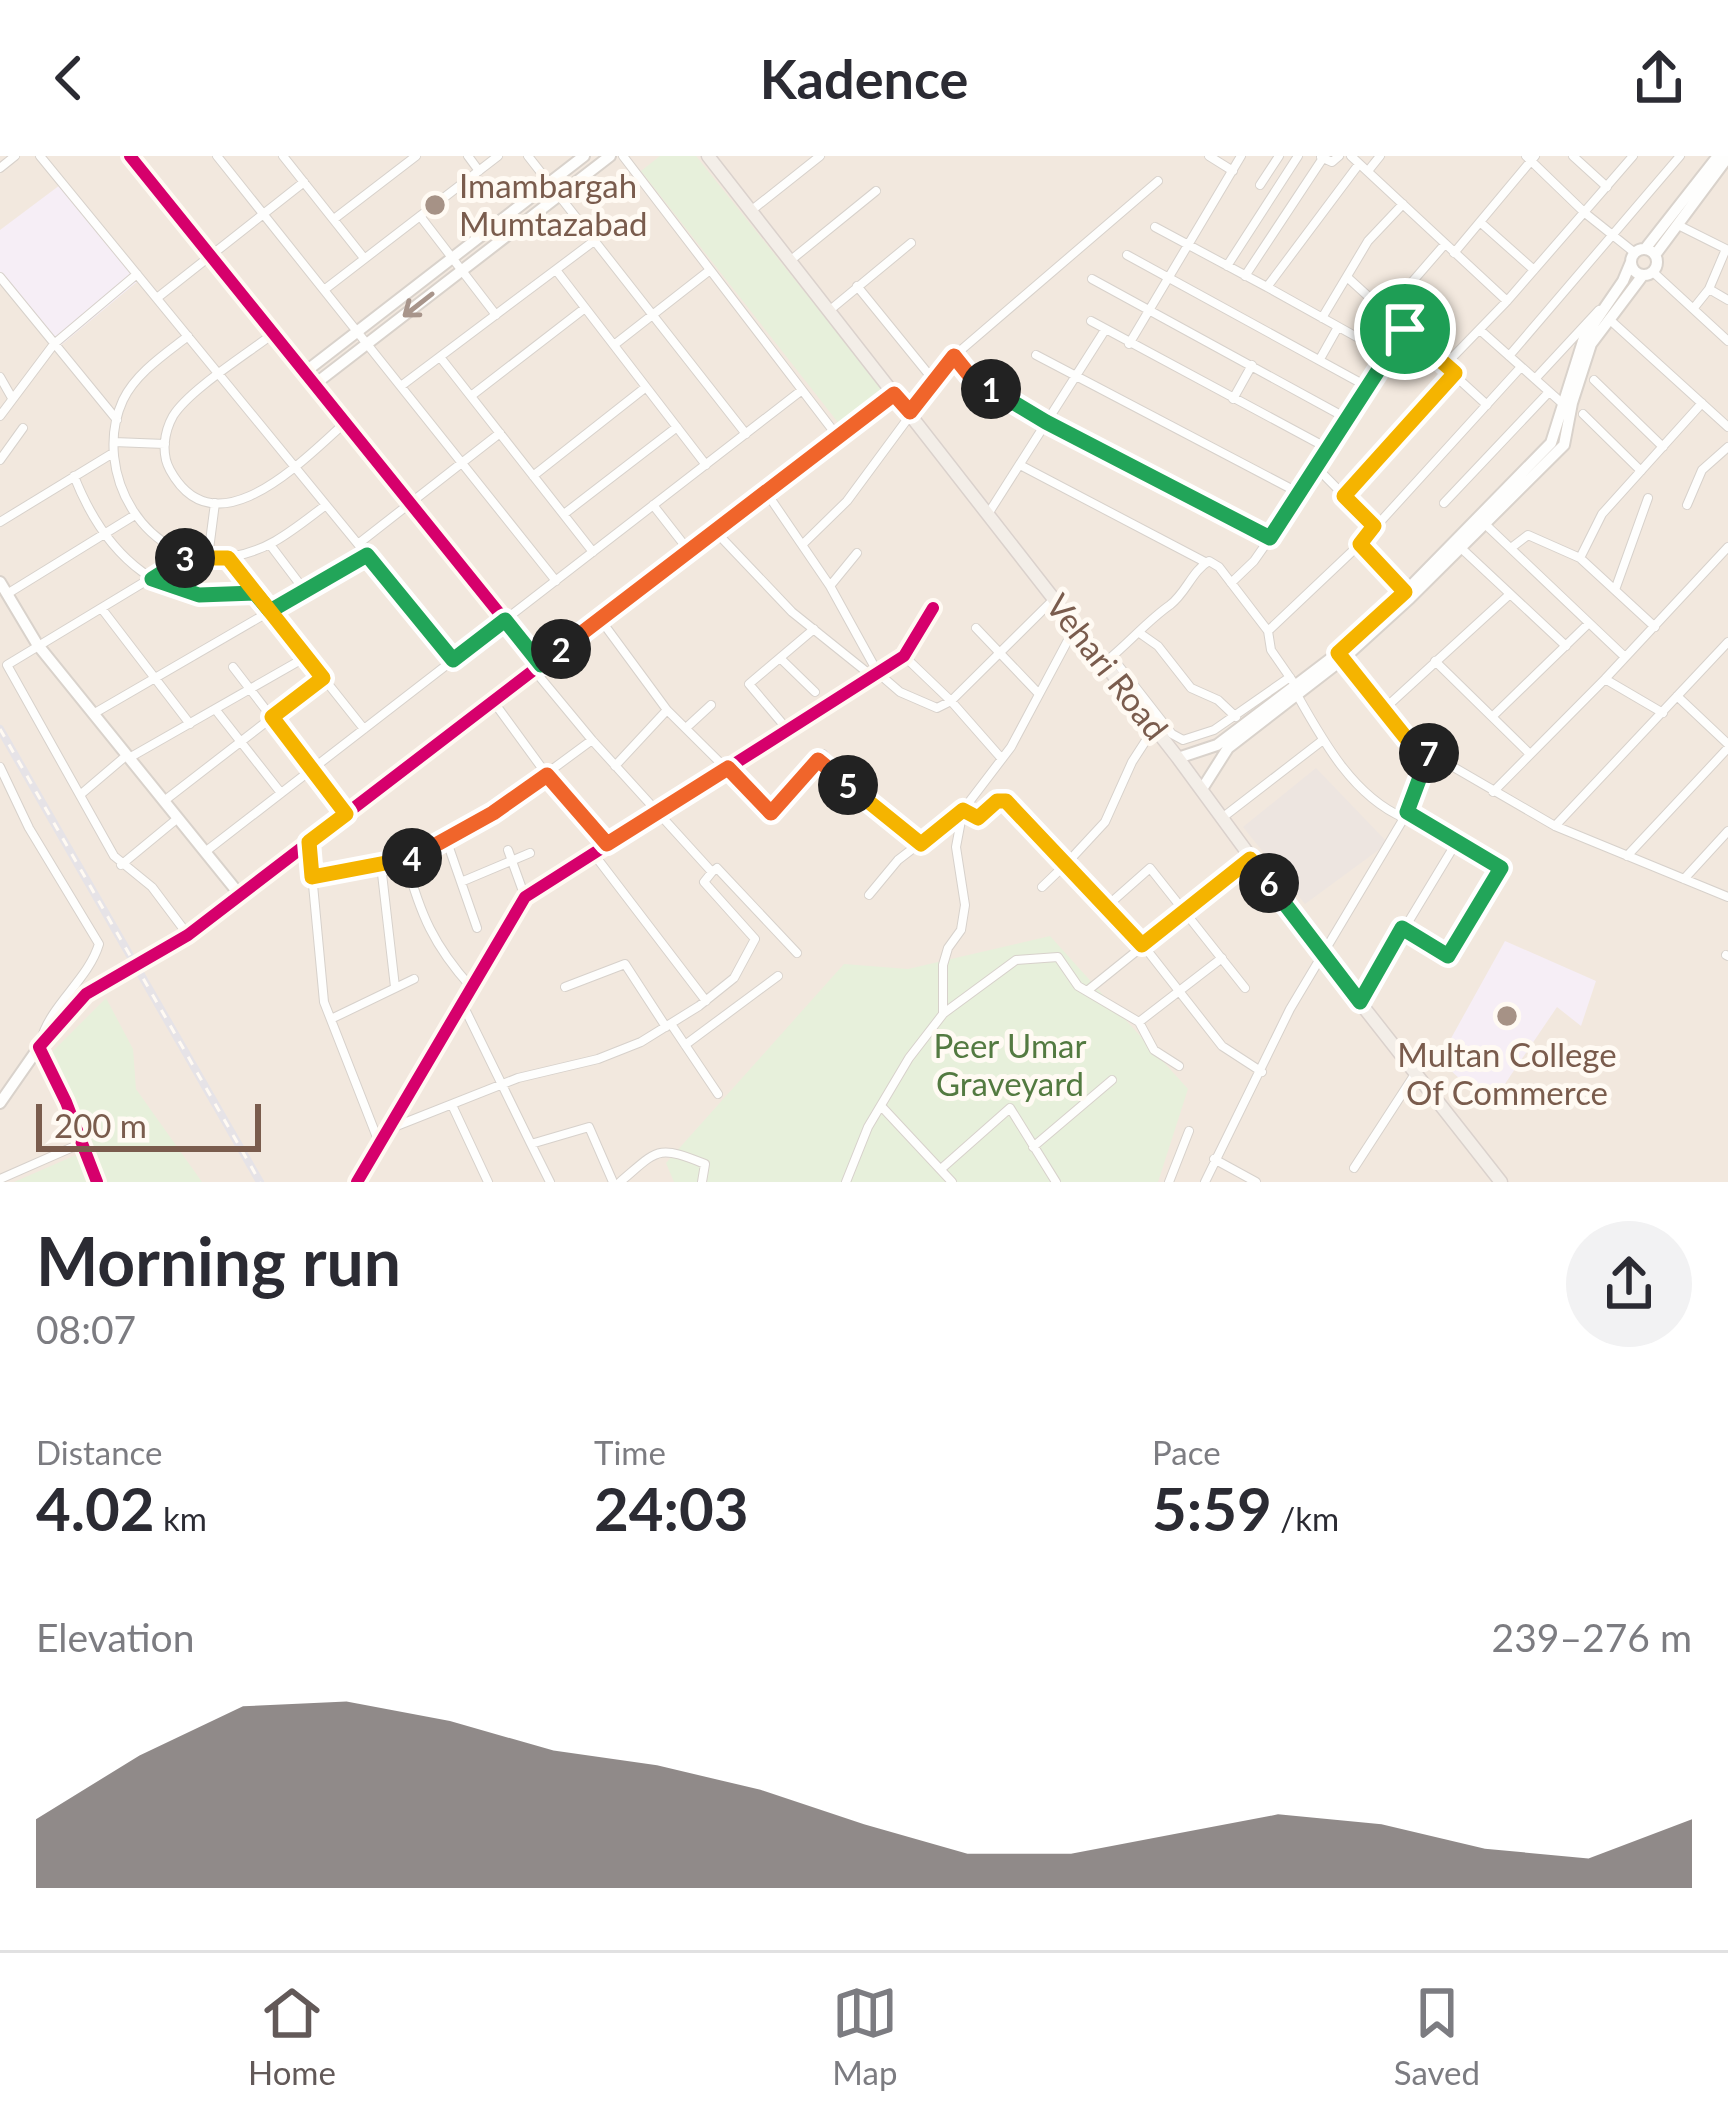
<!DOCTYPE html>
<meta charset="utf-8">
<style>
body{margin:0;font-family:Lato,sans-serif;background:#f2f2f3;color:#2b2b33;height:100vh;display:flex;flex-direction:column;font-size:45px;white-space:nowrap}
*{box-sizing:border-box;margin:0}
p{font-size:39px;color:#7c7c81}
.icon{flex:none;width:66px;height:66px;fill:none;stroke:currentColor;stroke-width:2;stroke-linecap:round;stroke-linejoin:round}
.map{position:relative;height:1026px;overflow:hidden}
.drawer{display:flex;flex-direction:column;background:#fff;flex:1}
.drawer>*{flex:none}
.scale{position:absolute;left:36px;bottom:30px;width:225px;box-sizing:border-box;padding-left:12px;border:6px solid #7a5c4d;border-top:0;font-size:33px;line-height:42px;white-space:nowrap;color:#7a5c4d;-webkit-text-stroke:9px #fffaf3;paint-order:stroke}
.pin{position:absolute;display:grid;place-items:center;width:102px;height:102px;color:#fff;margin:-51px;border:6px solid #fff;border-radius:50%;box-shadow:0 3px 12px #0007}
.km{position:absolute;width:60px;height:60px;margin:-30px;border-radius:50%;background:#222;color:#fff;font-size:33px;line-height:60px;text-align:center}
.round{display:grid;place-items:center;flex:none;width:126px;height:126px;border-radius:63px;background:#f2f2f3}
.summary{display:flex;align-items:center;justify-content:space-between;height:204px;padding:0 36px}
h1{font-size:66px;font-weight:700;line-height:90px}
.stats{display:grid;grid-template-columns:repeat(3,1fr);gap:18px;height:204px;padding:12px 36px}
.stats div{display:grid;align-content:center}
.stats b{font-size:60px;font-weight:700}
.stats small{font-size:33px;font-weight:400}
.stats p{font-size:33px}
.chart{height:336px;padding:24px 36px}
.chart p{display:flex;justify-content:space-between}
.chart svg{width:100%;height:216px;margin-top:12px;fill:#625958;opacity:.7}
header{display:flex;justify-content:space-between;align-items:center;height:156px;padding:0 36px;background:#fff;font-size:54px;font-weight:700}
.dock{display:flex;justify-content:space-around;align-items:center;height:168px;border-top:3px solid #e1e1e2;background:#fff;font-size:33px;color:#7c7c81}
.dock a{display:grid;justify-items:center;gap:6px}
.dock .current{color:#625958}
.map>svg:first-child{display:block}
.residential{fill:#f2e8de}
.industrial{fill:#ede5e0}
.education{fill:#f6eef6}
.green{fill:#e7f0db}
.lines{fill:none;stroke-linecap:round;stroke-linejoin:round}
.secondary-tunnel{stroke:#d9cfc7;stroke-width:10;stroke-dasharray:10 5;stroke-linecap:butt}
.street-casing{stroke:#d7d1cb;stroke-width:10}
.secondary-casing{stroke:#d9d2cb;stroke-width:14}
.primary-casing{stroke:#dad1cc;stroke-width:15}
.street{stroke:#fefefd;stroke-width:8}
.secondary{stroke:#fefefd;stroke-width:10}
.primary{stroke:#f3eee8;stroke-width:12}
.rail-casing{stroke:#e6e3e7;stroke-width:8}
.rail{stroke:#fffaf3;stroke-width:3;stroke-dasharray:9;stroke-linecap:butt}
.cycleway-casing{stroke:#fffaf3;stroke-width:20}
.cycleway{stroke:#d6006c;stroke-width:12}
.oneway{stroke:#a8958b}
.split-1-casing{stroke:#fff;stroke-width:24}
.split-2-casing{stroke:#fff;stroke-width:24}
.split-3-casing{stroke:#fff;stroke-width:24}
.split-4-casing{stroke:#fff;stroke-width:24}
.split-5-casing{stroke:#fff;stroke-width:24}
.split-6-casing{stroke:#fff;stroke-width:24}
.split-7-casing{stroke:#fff;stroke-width:24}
.split-8-casing{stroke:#fff;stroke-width:24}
.split-1{stroke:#22a559;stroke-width:15}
.split-2{stroke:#f0652b;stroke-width:15}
.split-3{stroke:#22a559;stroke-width:15}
.split-4{stroke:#f5b400;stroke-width:15}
.split-5{stroke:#f0652b;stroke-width:15}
.split-6{stroke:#f5b400;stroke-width:15}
.split-7{stroke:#22a559;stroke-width:15}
.split-8{stroke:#f5b400;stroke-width:15}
.poi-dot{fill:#a69286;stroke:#fffaf3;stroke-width:4.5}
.labels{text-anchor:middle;stroke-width:10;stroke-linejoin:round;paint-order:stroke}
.poi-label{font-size:33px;fill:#7a5c4d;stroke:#fffaf3;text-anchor:start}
.street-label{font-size:33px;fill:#7a5c4d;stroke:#fffaf3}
.park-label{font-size:33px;fill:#537a41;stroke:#fffaf3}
</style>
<header><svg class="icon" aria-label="back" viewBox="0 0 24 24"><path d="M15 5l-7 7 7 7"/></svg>Kadence<svg class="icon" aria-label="share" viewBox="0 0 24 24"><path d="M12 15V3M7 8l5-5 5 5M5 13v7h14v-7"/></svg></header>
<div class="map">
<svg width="1728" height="1026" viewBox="0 0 1728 1026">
<rect width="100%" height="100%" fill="#f9f5f0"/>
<path class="residential" d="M0 0H1728V1026H0Z"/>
<path class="industrial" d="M1316 612 1388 687 1305 748 1243 671Z"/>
<path class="education" d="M60 29 138 125 60 190 0 117V74Z
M1505 785 1596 825 1581 870 1557 851 1490 950 1439 904Z"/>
<path class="green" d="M660 0H696L883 234 840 269 641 15Z
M1050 780 1188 933 1158 1026H674L666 1007 844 808 908 813Z
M106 842 133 893 136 933 202 1026H105L50 898Z
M76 999 87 1026H14Z"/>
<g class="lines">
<path class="secondary-tunnel" d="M117 818 142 805"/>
<g class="street-casing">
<path id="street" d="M40 0 453 504
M217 0 556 425
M283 0 364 102
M468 0 479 15
M528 0 746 278
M623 0 838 281
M1209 0 1233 15
M1351 0 1507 145
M1526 0 1585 57 1635 97
M1573 0 1607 31
M1321 1 1332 6 1339 0
M0 12 15 0
M1368 15 1380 0
M1260 29 1279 0
M752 54 820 0
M420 60 496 159
M334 63 416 0
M1480 66 1534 114
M1678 69 1728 94
M1155 71 1267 131 1359 8
M1454 97 1535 0
M1127 99 1368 231
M791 104 876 35
M1227 110 1298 0
M556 114 706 309
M1653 116 1728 185
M1245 120 1323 2
M0 121 117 264
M1347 121 1487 249
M1092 123 1348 263
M857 130 935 226
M1267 131 1389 199
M1709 133 1728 144
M324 134 498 0
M157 142 304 26
M1693 153 1709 133 1726 93
M830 154 911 87
M1386 156 1445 88
M1322 162 1368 85 1403 48
M1609 163 1728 271
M1091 165 1329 293
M1480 174 1563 248
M274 177C247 198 189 234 173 260 164 276 161 298 170 314 216 398 305 302 346 266
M188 180C165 198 136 217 123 244 90 316 147 414 230 401 270 395 295 372 326 349
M1129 188 1241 0
M614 189 710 114
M1036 199 1301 338
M954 200 970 220 1047 266 1270 382
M1509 200 1680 0
M440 201 593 396
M1320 203 1338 171
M1445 209 1507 145 1633 0
M0 221 12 242
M1535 223 1599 154
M1594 224 1663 291
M401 230 594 85
M471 240 585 152
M1233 243 1252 209
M1583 258 1641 315
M0 260 54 188 137 118
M114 286 165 288
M0 304 23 272
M1020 309 1205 406
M1318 313 1374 370
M74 320C105 399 164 457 255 437
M533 320 646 231
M766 336 830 430 878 517 900 536 937 552 951 545 1053 444
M1344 340 1455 217
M1444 347 1549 236
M653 349 689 395
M1687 349 1702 314 1728 291
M564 358 677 271
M988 358 1105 174
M0 366 113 297
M1485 368 1625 501
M716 376 792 456 873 521
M358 388 500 277
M803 388 847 345 954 200 1158 25
M1360 388 1408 440
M271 390 305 435
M1461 392 1566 490
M1511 392 1528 379 1580 402 1655 471
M208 401 215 347
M228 402 364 573
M1580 402 1602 358 1702 247
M1231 427 1254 405 1318 313 1404 173
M830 430 857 397
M1615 434 1648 342
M7 438 135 359
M102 453 190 568
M600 463 667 554
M976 472 1039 538
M1268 475 1360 388 1521 211
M1141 478 1158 490 1191 532 1218 544 1236 561
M904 500 951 545 1002 603
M1112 501 1172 578 1183 584 1214 574 1290 521
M780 502 815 536
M1343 503 1406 582 1431 598 1555 670 1728 741
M1435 505 1530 598
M1104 507C1128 488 1147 465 1170 449 1186 437 1192 415 1209 405L1219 411 1268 475 1271 494 1298 533
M233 511 346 658
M534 514 592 584
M1605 523 1663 557
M1296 537C1323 585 1353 640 1404 662
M1677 540 1728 588
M493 545 547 619 606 688
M215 553 281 637
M1383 554 1510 438
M93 558 367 399
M1493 560 1589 467
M686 572 711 549
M1154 572 1132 606 1105 666 1067 707 1107 750 1150 712 1245 832
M787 573 749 528 814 473
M129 602 306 501
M818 604 921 688
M615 610 667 554 771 657 823 598
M0 611 29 672 99 788C88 824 51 848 41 884
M1493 636 1605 523 1728 391
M80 639 127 599
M164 645 323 522
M1222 662 1323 584
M1555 670 1728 486
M446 683 477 772
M309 686 324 846 380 989
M508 694 525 741
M205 696 802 234
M593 697 706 845
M1627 700 1728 592
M406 705C420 758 434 790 471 831
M121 709 178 662
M381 709 395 831
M312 721 406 705 493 657 592 584 712 716 717 712 797 797
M1684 723 1728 675
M461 726 530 697
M869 739 898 704 963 654 1011 591 1075 471
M1107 750 1143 789 1222 890 1262 916
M1402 772 1448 800 1501 716 1497 709 1407 655
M188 779 152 731 114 700 7 509 189 399
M1726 799 1728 800
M565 831 625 808 666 871
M1087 835 1251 703
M1360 846 1456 687
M462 847 531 988 589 971 613 1026
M944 857 1016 804 1058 801 1078 830 1139 866 1154 894 1179 910
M333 862 414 823
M1139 866 1222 802
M671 868 718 938
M685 889 778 820
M452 949 488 1026
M882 951 952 1026
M394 971 518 922 598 903 641 886 699 850 734 822 755 783 704 726 712 716
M531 988 550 1026
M1033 991 1112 924
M1214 1003 1256 1026
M1354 1012 1415 918
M941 1013 1010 952 1056 1026
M0 1023 82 987
M357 1026 525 741 904 500 933 452
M620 1026C658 994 656 988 705 1008L702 1026
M846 1026 868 971 909 902 943 858V809L948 792 961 774 965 749 956 691 963 654 973 662 1001 643 1012 651 1067 707 1042 731
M1169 1026 1189 975
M1205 1026 1290 853 1404 662 1431 598"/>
</g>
<g class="secondary-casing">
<path id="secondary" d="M130 0 541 509
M1645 93 1718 0
M1631 106a13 13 0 1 1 26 0a13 13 0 1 1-26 0Z
M1655 99 1728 1
M305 216 584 0
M315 228 610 0
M0 426 37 488 240 739
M1178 602 1217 589 1338 497 1405 436 1551 287 1584 182 1623 125 1631 106
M1202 633 1228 592 1343 503 1410 442 1564 289 1572 247 1591 188 1643 119
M142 805 188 779 894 238
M0 947 39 891
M97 1026 66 946 39 891 86 838 117 818"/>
</g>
<g class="primary-casing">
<path id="primary" d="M708 0 1178 602 1321 797 1501 1026"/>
</g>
<use href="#street" class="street"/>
<use href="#secondary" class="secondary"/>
<use href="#primary" class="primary"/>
<g class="rail-casing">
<path id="rail" d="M0 573 260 1026"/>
</g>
<use href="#rail" class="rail"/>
<g class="cycleway-casing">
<path id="cycleway" d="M130 0 541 509
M97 1026 66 946 39 891 86 838 188 779 894 238
M357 1026 525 741 904 500 933 452"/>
</g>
<use href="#cycleway" class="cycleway"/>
</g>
<defs><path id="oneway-shaft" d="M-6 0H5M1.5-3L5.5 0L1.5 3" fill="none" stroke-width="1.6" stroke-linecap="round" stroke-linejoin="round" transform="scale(3)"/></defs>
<use class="oneway" href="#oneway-shaft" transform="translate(418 149) rotate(142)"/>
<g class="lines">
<g class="split-1-casing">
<path id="split-1" d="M991 233 1046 266 1270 382 1405 173"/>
</g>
<g class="split-2-casing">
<path id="split-2" d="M561 493 894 238 910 256 954 200 970 220 991 233"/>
</g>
<g class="split-3-casing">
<path id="split-3" d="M185 402 152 423 199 439 255 437 270 455 367 399 453 504 505 464 541 509 561 493"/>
</g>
<g class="split-4-casing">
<path id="split-4" d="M185 402H228L323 522 272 561 346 658 309 686 312 721 412 702"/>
</g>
<g class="split-5-casing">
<path id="split-5" d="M412 702 493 657 547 619 607 688 728 612 771 657 818 604 848 629"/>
</g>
<g class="split-6-casing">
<path id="split-6" d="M848 629 921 688 963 654 978 662 997 645H1006L1142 789 1250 703 1269 727"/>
</g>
<g class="split-7-casing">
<path id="split-7" d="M1269 727 1360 846 1402 772 1448 800 1501 712 1407 656 1429 597"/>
</g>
<g class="split-8-casing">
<path id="split-8" d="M1405 173 1455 217 1344 340 1374 370 1360 388 1405 436 1338 497 1406 582 1429 597"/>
</g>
<use href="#split-1" class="split-1"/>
<use href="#split-2" class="split-2"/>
<use href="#split-3" class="split-3"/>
<use href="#split-4" class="split-4"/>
<use href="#split-5" class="split-5"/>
<use href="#split-6" class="split-6"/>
<use href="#split-7" class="split-7"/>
<use href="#split-8" class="split-8"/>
</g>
<g class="poi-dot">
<circle cx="435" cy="49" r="12"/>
<circle cx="1507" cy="860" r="12"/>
</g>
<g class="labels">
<g class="poi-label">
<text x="459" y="42">Imambargah<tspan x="459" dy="38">Mumtazabad</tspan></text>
<text x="1507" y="911" text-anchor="middle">Multan College<tspan x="1507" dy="38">Of Commerce</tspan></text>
</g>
<g class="street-label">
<text transform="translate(1107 511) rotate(52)" y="12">Vehari Road</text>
</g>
<g class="park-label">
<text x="1010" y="902">Peer Umar<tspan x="1010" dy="38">Graveyard</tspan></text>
</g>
</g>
</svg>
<div class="scale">200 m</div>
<div class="pin" style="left:1405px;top:173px;background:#1e9e55"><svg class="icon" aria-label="arrive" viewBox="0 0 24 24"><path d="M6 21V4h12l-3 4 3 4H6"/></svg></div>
<b class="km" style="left:991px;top:233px">1</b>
<b class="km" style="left:561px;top:493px">2</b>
<b class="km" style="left:185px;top:402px">3</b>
<b class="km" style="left:412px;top:702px">4</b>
<b class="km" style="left:848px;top:629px">5</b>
<b class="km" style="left:1269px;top:727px">6</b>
<b class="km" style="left:1429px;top:597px">7</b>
</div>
<section class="drawer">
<div class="summary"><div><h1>Morning run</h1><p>08:07</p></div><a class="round"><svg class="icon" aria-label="share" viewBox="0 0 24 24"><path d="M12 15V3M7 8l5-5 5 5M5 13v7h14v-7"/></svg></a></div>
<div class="stats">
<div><p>Distance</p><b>4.02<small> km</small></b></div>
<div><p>Time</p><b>24:03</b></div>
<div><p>Pace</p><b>5:59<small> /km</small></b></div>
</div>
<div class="chart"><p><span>Elevation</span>239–276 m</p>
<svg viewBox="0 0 160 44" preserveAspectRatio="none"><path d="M0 44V30L10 17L20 7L30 6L40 10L50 16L60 19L70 24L80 31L90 37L100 37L110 33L120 29L130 31L140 36L150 38L160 30V44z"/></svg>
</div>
</section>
<nav class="dock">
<a class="current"><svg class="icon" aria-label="home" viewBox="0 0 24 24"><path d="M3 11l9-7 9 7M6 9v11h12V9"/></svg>Home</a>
<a><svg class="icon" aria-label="map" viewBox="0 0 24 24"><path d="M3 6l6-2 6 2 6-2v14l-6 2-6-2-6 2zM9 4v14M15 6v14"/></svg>Map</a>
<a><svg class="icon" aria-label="saved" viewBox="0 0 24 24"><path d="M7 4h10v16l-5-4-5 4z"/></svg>Saved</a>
</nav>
